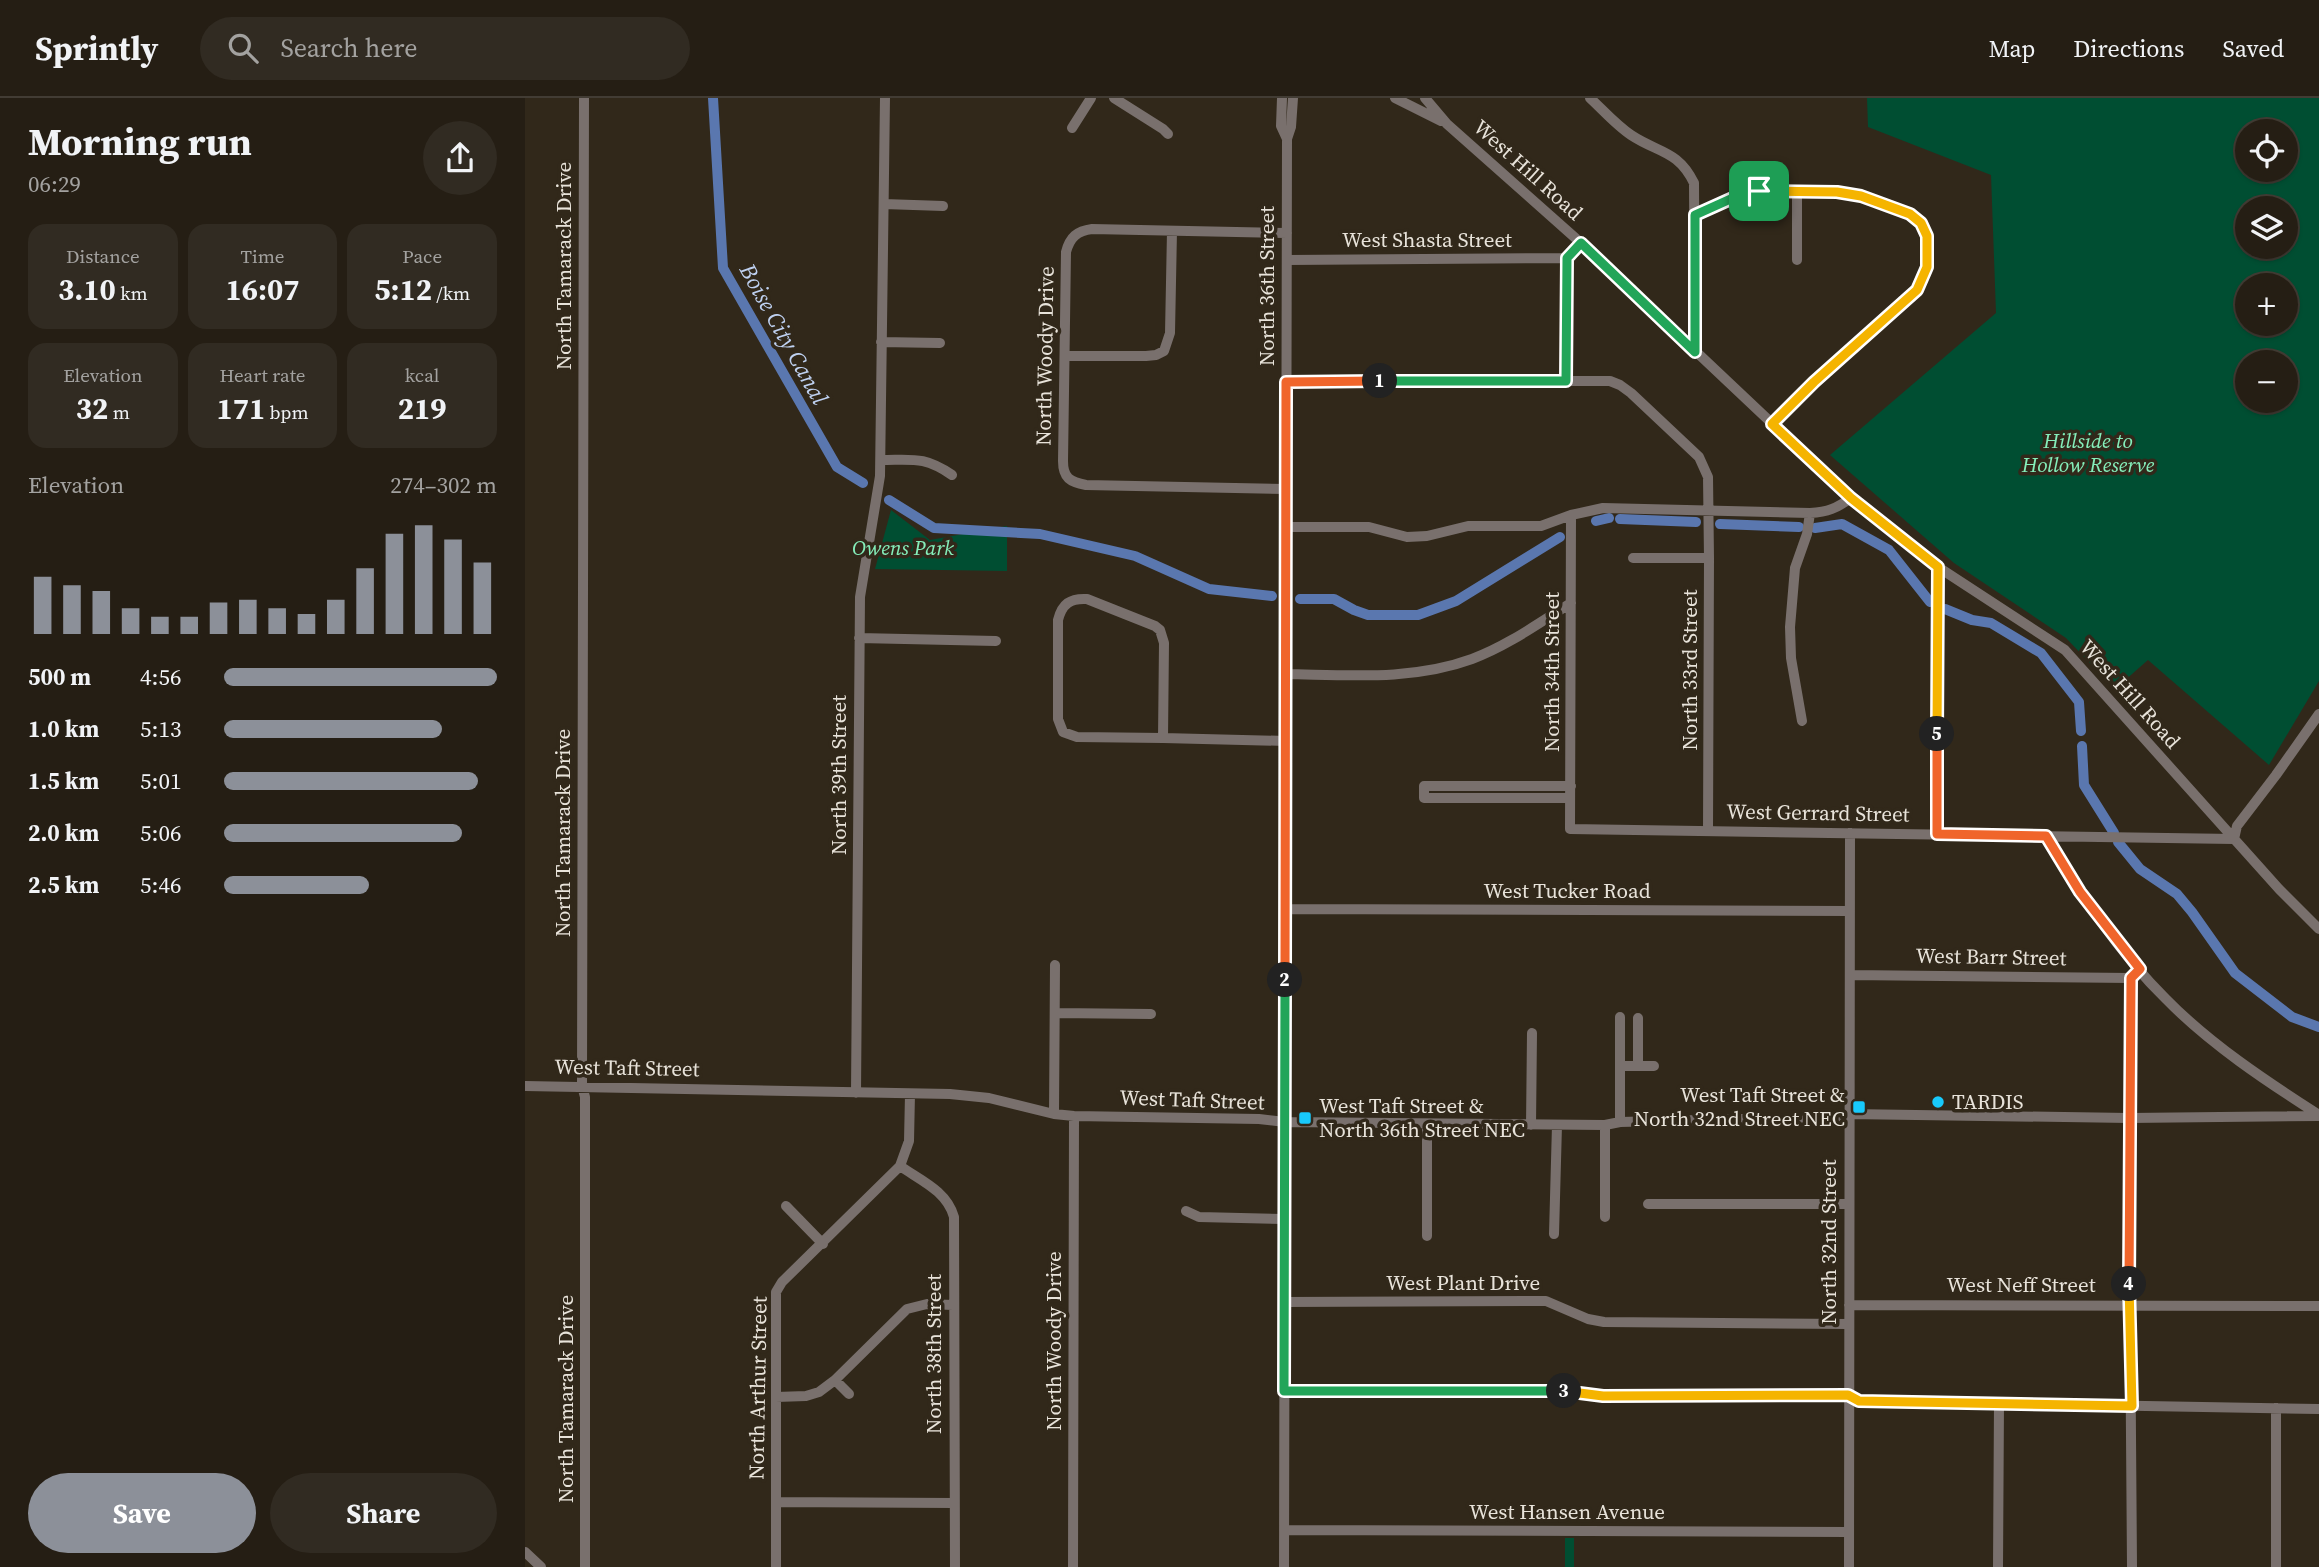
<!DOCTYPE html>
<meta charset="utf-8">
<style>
body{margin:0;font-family:"Source Serif 4",serif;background:#312b22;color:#f1f3f6;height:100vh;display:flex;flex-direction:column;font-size:26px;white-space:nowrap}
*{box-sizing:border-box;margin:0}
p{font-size:23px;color:#a3a2a0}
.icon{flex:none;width:38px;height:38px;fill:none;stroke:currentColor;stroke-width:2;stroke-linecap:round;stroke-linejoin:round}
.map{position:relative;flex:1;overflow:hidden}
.drawer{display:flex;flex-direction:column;background:#251e14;width:525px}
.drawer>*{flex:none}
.buttons{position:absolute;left:1710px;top:21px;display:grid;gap:14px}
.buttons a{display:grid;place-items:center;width:63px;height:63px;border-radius:50%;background:#251e14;box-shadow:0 2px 5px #0004,0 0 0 2px #423c34;font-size:35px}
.pin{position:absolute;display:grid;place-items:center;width:60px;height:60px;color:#fff;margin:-30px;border-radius:14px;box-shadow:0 4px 10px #0006}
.km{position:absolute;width:35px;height:35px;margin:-18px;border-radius:50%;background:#222;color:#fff;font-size:19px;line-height:35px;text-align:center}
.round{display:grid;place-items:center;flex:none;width:74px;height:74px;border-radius:37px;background:#312b22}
.head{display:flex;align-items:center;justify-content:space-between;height:119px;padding:0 28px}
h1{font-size:38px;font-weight:700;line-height:52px}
.metrics{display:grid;grid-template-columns:repeat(3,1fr);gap:10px;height:119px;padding:7px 28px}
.metrics div{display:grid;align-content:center;border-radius:18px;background:#312b22;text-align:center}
.metrics b{font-size:30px;font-weight:700}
.metrics small{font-size:19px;font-weight:400}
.metrics p{font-size:19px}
.chart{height:196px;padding:14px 28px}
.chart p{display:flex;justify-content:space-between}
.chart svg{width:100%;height:126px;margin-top:7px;stroke:#8c9099;stroke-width:6}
.action{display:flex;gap:14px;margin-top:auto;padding:14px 28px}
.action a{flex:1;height:80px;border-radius:42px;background:#8c9099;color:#fff;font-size:28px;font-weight:700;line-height:80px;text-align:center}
.action a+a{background:#312b22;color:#f1f3f6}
ul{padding:0 28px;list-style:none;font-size:23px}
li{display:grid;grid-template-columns:112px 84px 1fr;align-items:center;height:52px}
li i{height:18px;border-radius:9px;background:#8c9099}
header{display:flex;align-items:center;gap:42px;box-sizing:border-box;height:98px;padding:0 35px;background:#251e14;border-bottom:2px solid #423c34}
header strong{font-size:33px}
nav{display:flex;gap:38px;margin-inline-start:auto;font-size:24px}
.search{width:490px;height:63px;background:#312b22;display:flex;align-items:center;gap:18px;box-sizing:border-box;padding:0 24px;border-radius:38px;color:#a3a2a0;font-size:26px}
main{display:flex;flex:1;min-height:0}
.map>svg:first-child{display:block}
.green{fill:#004e32;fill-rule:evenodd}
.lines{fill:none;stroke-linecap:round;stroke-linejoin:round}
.canal{stroke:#5a77af;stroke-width:10}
.minor{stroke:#79706d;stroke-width:10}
.split-1-casing{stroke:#fff;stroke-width:14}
.split-2-casing{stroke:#fff;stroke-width:14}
.split-3-casing{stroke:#fff;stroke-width:14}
.split-4-casing{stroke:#fff;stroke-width:14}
.split-5-casing{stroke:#fff;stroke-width:14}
.split-6-casing{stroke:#fff;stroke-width:14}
.split-1{stroke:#22a559;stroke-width:9}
.split-2{stroke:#f0652b;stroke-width:9}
.split-3{stroke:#22a559;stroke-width:9}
.split-4{stroke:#f5b400;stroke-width:9}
.split-5{stroke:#f0652b;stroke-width:9}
.split-6{stroke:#f5b400;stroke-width:9}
.poi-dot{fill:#18cafc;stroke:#31281a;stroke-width:2.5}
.labels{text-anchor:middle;stroke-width:7;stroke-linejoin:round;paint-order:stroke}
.street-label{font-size:21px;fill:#e8e3da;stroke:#31281a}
.park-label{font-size:21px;font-style:italic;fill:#85efbb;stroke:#31281a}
.poi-label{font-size:21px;fill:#e8e3da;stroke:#31281a;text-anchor:start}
.water-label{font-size:23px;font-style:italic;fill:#bfd1f1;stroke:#31281a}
</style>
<header>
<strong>Sprintly</strong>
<div class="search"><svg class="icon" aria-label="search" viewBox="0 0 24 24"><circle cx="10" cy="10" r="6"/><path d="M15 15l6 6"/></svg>Search here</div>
<nav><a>Map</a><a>Directions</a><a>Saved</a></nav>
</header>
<main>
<section class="drawer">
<div class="head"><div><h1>Morning run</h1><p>06:29</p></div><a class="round"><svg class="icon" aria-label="share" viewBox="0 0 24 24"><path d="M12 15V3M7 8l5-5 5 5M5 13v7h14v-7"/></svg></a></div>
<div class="metrics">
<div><p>Distance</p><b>3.10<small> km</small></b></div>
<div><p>Time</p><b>16:07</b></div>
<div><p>Pace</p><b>5:12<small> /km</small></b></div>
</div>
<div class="metrics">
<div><p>Elevation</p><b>32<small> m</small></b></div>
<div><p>Heart rate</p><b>171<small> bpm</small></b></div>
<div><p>kcal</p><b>219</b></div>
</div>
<div class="chart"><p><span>Elevation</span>274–302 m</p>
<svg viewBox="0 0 160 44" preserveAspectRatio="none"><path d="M5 44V24M15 44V27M25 44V29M35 44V35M45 44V38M55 44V38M65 44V33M75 44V32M85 44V35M95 44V37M105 44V32M115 44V21M125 44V9M135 44V6M145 44V11M155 44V19"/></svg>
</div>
<ul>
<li><b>500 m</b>4:56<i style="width:100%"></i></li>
<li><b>1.0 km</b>5:13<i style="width:80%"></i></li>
<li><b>1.5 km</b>5:01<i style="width:93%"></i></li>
<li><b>2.0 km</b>5:06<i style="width:87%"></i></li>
<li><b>2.5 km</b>5:46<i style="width:53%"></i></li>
</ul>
<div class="action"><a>Save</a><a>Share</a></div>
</section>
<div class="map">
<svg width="1794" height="1469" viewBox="0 0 1794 1469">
<rect width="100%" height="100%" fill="#31281a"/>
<path class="green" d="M1342 0H1794V583L1744 667 1623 562 1590 591 1541 540 1429 465 1305 357 1471 215 1466 77 1343 29ZM1722 33H1760V72H1722ZM1722 110H1760V149H1722ZM1722 187H1760V226H1722ZM1722 264H1760V303H1722Z
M366 412 405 442 482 428V473L350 471Z
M1040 1440H1049V1469H1040Z"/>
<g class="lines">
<path class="canal" d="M188 0 198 170 312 369 338 385
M364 402 409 430 515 436 610 458 684 491 747 498
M1095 421 1171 424
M1071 423 1084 420
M1195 426 1274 429
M1290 430 1317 426 1364 452 1405 504
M775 501H809L829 512 843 517H893L931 503 1035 439
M1420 511 1447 522 1466 525 1516 555 1554 604 1556 633
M1557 648 1559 687 1589 735
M1593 744 1615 771 1652 796 1667 814 1710 875 1767 919 1794 929"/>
<path class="minor" d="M59 0 57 988 60 999V1469
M589 0 638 31 643 36
M757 0 756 28 762 41
M870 0 916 23
M900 0 922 26 1056 145 1326 400 1413 469 1540 552 1754 791 1794 831
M1065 0C1078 12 1091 27 1106 37 1133 55 1153 52 1169 85L1170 254
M547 30 566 0
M359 106 418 108
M1170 117 1210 99 1234 94H1312L1337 98 1385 116 1396 125 1402 138V169L1392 192 1289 284 1247 326
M762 162 1042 160
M1272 162V94
M356 244 415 245
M540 258H621L631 257 639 253 645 235 647 133
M761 283H1085L1095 287 1106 295 1174 359 1183 379 1184 460 1183 733
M1041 283 1042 160 1056 145
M356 362C388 362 399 358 427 377
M761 391 561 387C545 384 538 380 538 363L541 154C545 139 552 133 567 131L762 135
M1046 417 1045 731 1709 741 1712 728 1751 677 1794 616
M761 429H844L882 439 902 438 943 428H1016L1046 417 1078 410 1285 415C1303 414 1312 410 1326 400
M1108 460H1184
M334 540 471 543
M761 576C823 577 887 583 947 561 982 548 1014 525 1046 505
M1277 623 1266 560 1265 529 1270 470 1282 436 1285 415
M638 640 552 639 538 634 533 621V522C537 506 545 500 562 501L630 528 635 532 639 545 638 640 761 643
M1045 700H899V688H1046
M1412 736 1413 469
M1521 738C1555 795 1593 854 1641 901 1685 946 1741 983 1794 1017
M760 811 1325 813
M1325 877 1606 880
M1606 880 1604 1076 1607 1469
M530 915 626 916
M1095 919V1024
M1113 920V968
M1095 968H1129
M0 988 425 996 464 1000 529 1016 549 1018 734 1021 760 1024 1080 1027 1095 1024 1216 1021 1312 1023 1324 1016 1604 1020 1794 1018
M331 995 335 499 355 378 360 0
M529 1016 530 867
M1006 1027 1007 935
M375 1068C395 1082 422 1093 429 1119L430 1469
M1123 1106H1323
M261 1108 298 1146
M661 1113 674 1119 759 1121
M1080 1119V1027
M1029 1136 1032 1027
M902 1138V1026
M759 1204 1021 1203 1063 1221 1079 1224 1323 1226
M1324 1207 1794 1208
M310 1282 324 1296
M759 1293H1044L1078 1298 1323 1297 1334 1303 1794 1311
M251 1299 281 1298 294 1294 310 1282 382 1211 402 1206 428 1207
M251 1404 429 1405
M759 1432 1324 1434
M0 1454 16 1469
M251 1469V1194L257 1184 375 1068 384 1043 385 996
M548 1469 549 1018
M759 1469 762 41 766 29 768 0
M1324 1469 1325 735
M1473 1469 1474 1305
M1751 1469V1310"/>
</g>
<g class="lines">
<g class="split-1-casing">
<path id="split-1" d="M855 283H1041L1042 160 1056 145 1170 254V117L1210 99 1234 93"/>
</g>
<g class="split-2-casing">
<path id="split-2" d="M760 882 761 284 855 283"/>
</g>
<g class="split-3-casing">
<path id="split-3" d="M760 882 759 1293H1039"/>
</g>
<g class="split-4-casing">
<path id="split-4" d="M1039 1293 1078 1298 1323 1297 1334 1303 1607 1308 1604 1186"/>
</g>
<g class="split-5-casing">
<path id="split-5" d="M1412 636V736L1521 738 1555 794 1615 871 1606 880 1604 1186"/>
</g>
<g class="split-6-casing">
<path id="split-6" d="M1234 93 1312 94 1336 98 1385 116 1396 125 1402 138V169L1392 192 1289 284 1247 326 1326 400 1413 469 1412 636"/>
</g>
<use href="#split-1" class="split-1"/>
<use href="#split-2" class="split-2"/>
<use href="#split-3" class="split-3"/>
<use href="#split-4" class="split-4"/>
<use href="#split-5" class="split-5"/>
<use href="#split-6" class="split-6"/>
</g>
<g class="poi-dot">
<circle cx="1413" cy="1004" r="7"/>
<rect x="1327" y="1002" width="14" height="14" rx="3.5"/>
<rect x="773" y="1013" width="14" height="14" rx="3.5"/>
</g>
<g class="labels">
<g class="street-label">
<text transform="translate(1003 72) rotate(42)" y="7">West Hill Road</text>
<text x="902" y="149">West Shasta Street</text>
<text transform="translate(39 168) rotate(-90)" y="7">North Tamarack Drive</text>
<text transform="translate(742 188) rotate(-90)" y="7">North 36th Street</text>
<text transform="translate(520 258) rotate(-89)" y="7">North Woody Drive</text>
<text transform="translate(1165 572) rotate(-90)" y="7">North 33rd Street</text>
<text transform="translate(1027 574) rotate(-90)" y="7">North 34th Street</text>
<text transform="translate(1605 596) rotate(48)" y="7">West Hill Road</text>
<text transform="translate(314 677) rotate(-90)" y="7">North 39th Street</text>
<text transform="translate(1293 715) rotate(1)" y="7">West Gerrard Street</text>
<text transform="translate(38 735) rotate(-90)" y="7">North Tamarack Drive</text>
<text x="1042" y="800">West Tucker Road</text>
<text transform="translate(1466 859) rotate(1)" y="7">West Barr Street</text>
<text transform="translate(102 970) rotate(1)" y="7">West Taft Street</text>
<text transform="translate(667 1002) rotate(2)" y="7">West Taft Street</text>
<text transform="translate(1304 1144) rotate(-90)" y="7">North 32nd Street</text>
<text x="938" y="1192">West Plant Drive</text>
<text x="1496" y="1194">West Neff Street</text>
<text transform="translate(529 1243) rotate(-90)" y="7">North Woody Drive</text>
<text transform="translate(409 1256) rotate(-90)" y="7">North 38th Street</text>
<text transform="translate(233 1290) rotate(-89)" y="7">North Arthur Street</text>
<text transform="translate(41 1301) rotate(-90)" y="7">North Tamarack Drive</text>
<text x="1042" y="1421">West Hansen Avenue</text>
</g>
<g class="park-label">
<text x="1563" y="350">Hillside to<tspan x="1563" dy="24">Hollow Reserve</tspan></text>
<text x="378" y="457">Owens Park</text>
</g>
<g class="poi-label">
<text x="1320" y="1004" text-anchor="end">West Taft Street &amp;<tspan x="1320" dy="24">North 32nd Street NEC</tspan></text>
<text x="1427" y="1011">TARDIS</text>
<text x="794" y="1015">West Taft Street &amp;<tspan x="794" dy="24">North 36th Street NEC</tspan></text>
</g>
<g class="water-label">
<text transform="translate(259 236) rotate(61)" y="8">Boise City Canal</text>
</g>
</g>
</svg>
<div class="buttons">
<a><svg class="icon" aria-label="locate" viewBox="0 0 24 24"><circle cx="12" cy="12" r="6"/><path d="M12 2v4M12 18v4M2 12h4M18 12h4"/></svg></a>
<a><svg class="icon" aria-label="layers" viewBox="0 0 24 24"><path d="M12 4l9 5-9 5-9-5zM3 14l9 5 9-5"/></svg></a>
<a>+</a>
<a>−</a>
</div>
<div class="pin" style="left:1234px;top:93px;background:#1e9e55"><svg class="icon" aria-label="arrive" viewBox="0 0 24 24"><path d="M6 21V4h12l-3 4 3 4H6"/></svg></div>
<b class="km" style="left:855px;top:283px">1</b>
<b class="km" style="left:760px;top:882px">2</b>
<b class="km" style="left:1039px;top:1293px">3</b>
<b class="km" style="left:1604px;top:1186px">4</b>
<b class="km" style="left:1412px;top:636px">5</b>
</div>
</main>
